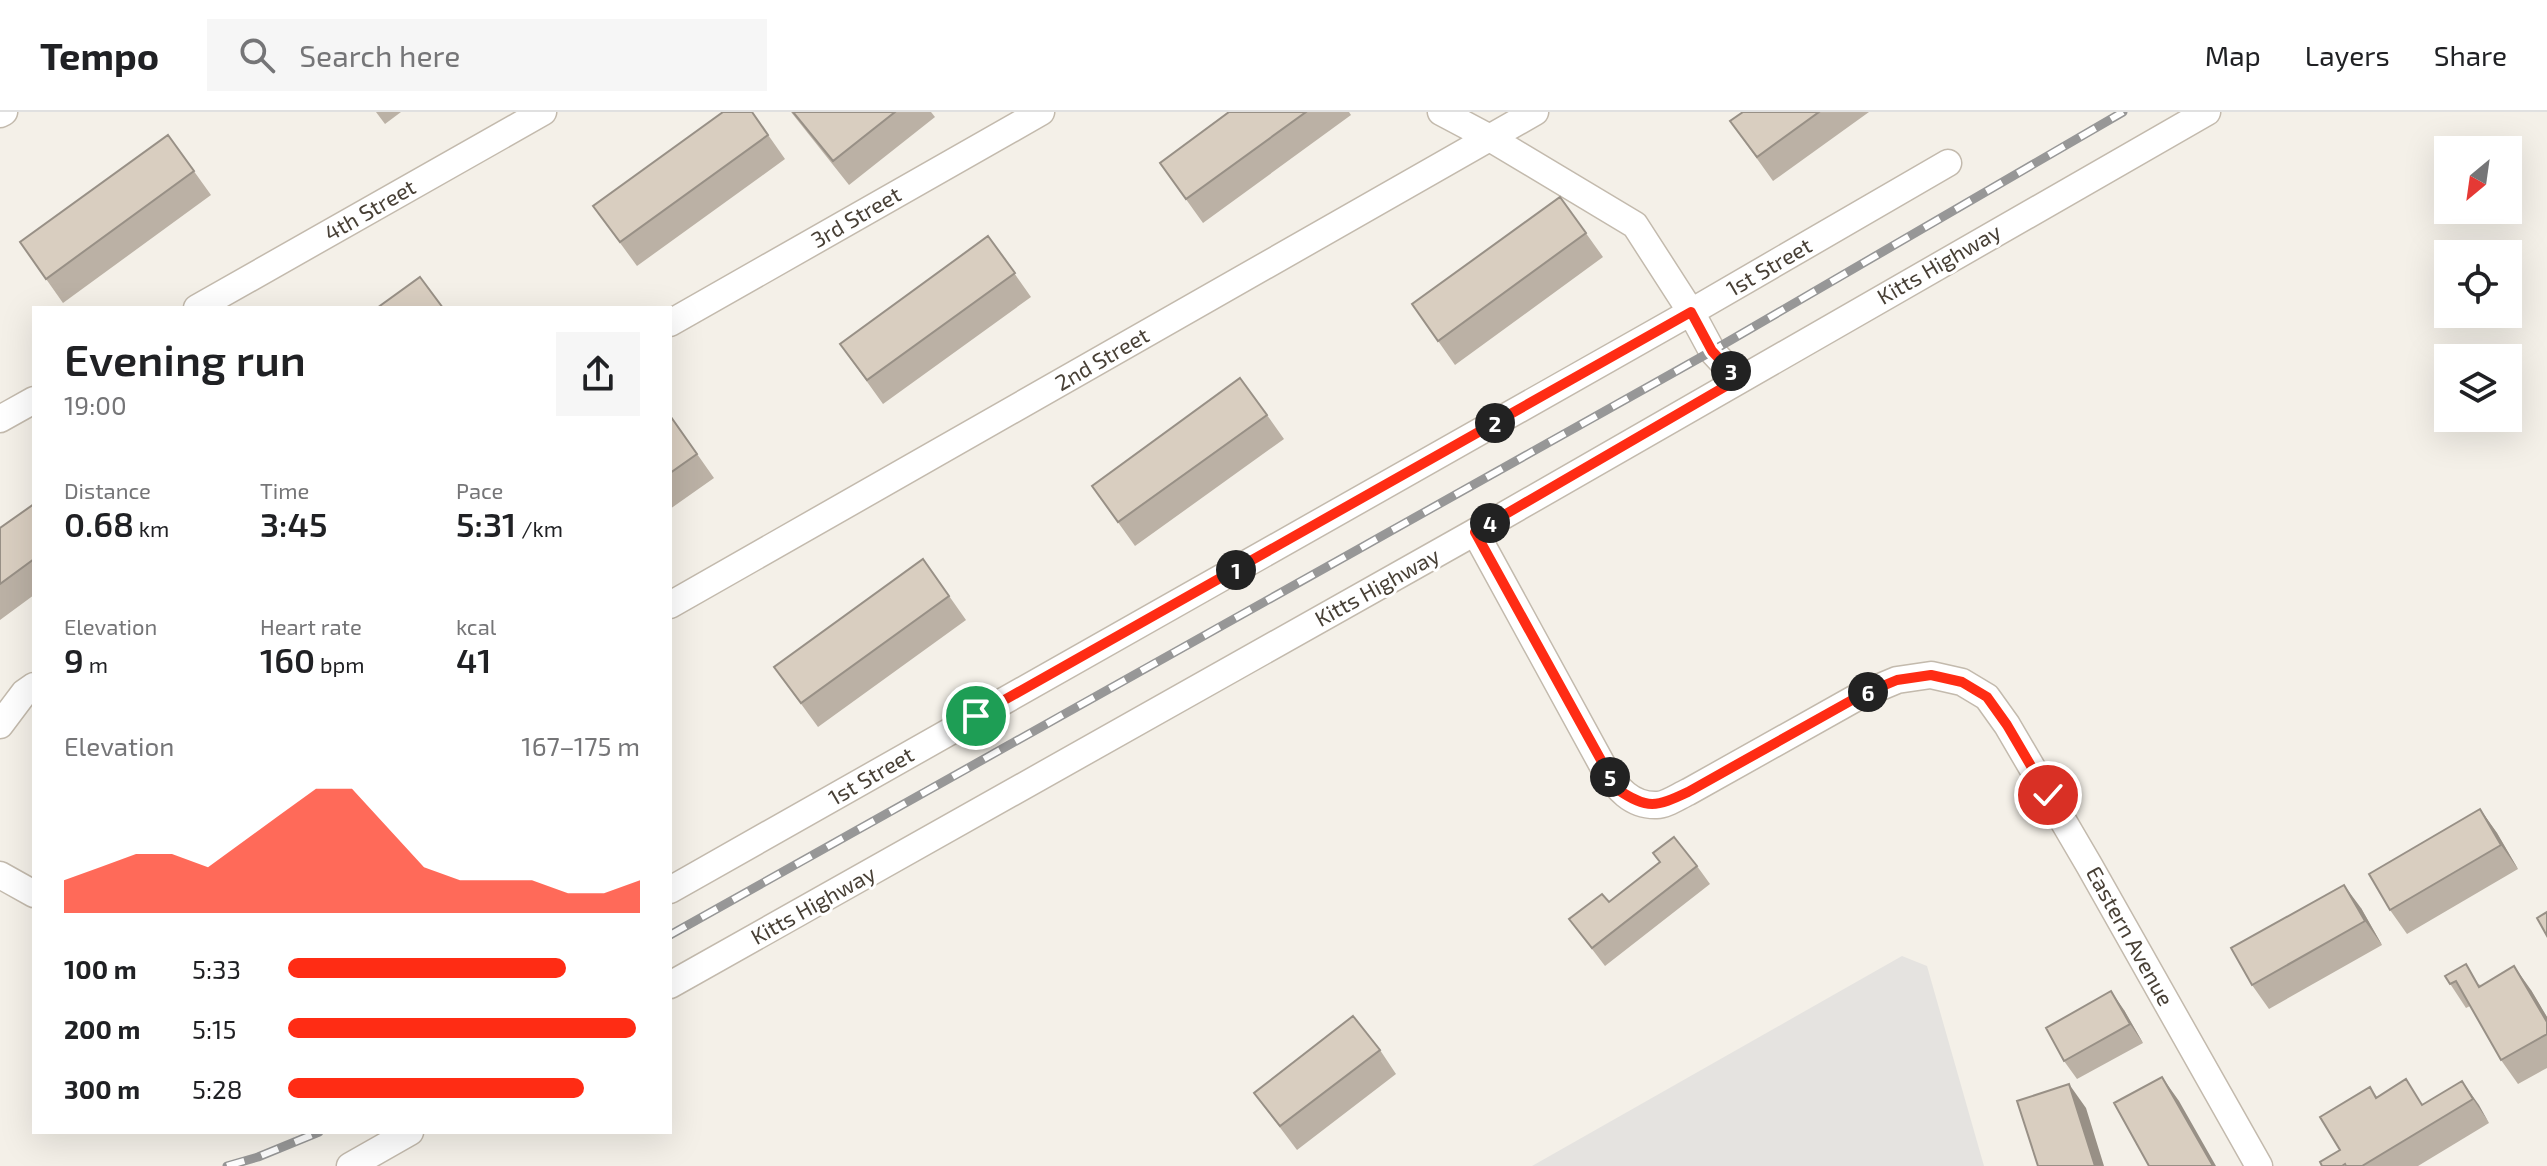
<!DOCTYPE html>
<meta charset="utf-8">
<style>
body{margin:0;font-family:"Exo 2",sans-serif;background:#f6f6f6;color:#202124;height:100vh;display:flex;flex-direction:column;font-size:30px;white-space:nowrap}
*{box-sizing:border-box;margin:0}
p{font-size:26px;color:#757577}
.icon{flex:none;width:44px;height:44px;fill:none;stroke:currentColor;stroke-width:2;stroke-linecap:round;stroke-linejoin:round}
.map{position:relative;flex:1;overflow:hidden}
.side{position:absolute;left:32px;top:194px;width:640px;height:828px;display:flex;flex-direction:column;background:#fff;border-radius:0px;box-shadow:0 8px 32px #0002}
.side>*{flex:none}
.needle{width:52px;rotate:209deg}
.buttons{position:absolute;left:2434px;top:24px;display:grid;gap:16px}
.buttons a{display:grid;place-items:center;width:88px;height:88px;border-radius:0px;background:#fff;box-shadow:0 8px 32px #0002;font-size:40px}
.pin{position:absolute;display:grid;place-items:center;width:68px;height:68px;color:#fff;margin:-34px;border:4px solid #fff;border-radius:50%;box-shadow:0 2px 8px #0007}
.km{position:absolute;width:40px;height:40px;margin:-20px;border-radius:50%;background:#222;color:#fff;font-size:22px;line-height:40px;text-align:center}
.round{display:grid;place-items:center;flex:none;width:84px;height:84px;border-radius:0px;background:#f6f6f6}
.headline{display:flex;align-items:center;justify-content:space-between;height:136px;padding:0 32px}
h1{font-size:44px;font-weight:600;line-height:60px}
.figures{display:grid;grid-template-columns:repeat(3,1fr);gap:12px;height:136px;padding:8px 32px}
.figures div{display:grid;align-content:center}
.figures b{font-size:34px;font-weight:600}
.figures small{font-size:22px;font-weight:400}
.figures p{font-size:22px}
.chart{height:224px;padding:16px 32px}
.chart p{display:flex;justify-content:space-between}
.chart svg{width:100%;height:144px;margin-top:8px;fill:#ff2c14;opacity:.7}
ul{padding:0 32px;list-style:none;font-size:26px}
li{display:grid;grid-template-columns:128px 96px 1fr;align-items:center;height:60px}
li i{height:20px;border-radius:10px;background:#ff2c14}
header{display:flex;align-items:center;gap:48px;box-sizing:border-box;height:112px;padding:0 40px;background:#fff;border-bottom:2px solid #e0e0e0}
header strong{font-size:38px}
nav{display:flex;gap:44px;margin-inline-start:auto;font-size:28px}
.search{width:560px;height:72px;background:#f6f6f6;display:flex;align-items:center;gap:20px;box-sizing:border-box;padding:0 28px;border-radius:0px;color:#757577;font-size:30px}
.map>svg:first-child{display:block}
.parking{fill:#e5e3e0}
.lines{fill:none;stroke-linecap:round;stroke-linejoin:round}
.minor-casing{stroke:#c3baad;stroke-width:29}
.minor{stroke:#fff;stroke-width:26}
.rail-casing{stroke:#979797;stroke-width:9}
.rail{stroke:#fff;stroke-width:6;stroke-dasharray:18;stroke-linecap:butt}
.wall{fill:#bbb1a5}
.shaded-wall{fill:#989086}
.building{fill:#d9cec0;stroke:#989086;stroke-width:2}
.route-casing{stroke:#fff;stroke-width:16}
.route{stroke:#ff2c14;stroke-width:10}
.labels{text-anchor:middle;stroke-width:6;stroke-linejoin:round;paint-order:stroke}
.street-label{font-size:22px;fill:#484036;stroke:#fff}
</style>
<header>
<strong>Tempo</strong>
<div class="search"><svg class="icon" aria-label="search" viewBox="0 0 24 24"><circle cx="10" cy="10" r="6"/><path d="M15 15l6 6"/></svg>Search here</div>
<nav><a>Map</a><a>Layers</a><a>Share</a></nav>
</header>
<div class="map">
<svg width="2547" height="1054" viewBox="0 0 2547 1054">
<rect width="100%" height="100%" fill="#f4f0e8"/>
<path class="parking" d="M1902 844 1927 854 1984 1054H1532Z"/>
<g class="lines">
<g class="minor-casing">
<path id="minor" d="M1441 0 1490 26 1635 113 1691 200 1712 239 1738 267
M0 2 4 0
M197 196 543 0
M670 211 1041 0
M0 307 34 288
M1475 420 1604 656C1617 676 1631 694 1657 693 1666 693 1679 684 1688 680L1861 583 1897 568 1931 563 1962 570 1987 585 2007 613 2089 753 2259 1054
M670 493 1535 0
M0 613 24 581 34 574
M0 763 34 782
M670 778 1691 200 1948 51
M670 873 1475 420 2207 0
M350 1054 410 1020"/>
</g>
<use href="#minor" class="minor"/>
<g class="rail-casing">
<path id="rail" d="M670 823 1712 239 2123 0
M227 1054 258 1045 319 1020"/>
</g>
<use href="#rail" class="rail"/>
</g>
<path class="wall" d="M376 0H401L385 12Z
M752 0 785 47 637 154 593 94Z
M791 0H931L935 5 849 73Z
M1229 0H1349L1351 3 1203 111 1160 51Z
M1743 0H1869L1773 69 1730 9Z
M168 23 211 83 63 191 20 130Z
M1560 85 1603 145 1455 253 1412 192Z
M988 124 1031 185 883 292 840 232Z
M1267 303 1284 327 1135 434 1092 374Z
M671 305 714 366 670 397V306Z
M34 392V483L0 508V416Z
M923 447 966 508 818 615 774 555Z
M2480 697 2497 721 2518 757 2407 822 2390 798Z
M1653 741 1697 754 1710 772 1605 854 1569 807 1609 790 1660 750Z
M2361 796 2382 833 2269 897 2252 873Z
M2445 864 2481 873 2531 878 2547 905V956L2518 972 2501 948 2470 894 2466 896Z
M2124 898 2143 931 2077 967 2064 949Z
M1380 938 1396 962 1297 1038 1254 981Z
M2462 969 2489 1011 2418 1054H2322L2340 1038 2370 975 2377 985 2423 993Z"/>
<path class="shaded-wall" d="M2480 697 2497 721 2518 757 2501 733Z
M2344 773 2361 796 2382 833 2365 809Z
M2514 854 2531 878 2547 905V910Z
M2111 879 2124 898 2143 931 2130 912Z
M2162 965 2179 989 2216 1054H2213Z
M2462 969 2479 993 2489 1011 2473 987Z
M2069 972 2086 996 2104 1054H2095Z"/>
<path class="building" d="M723 0H752L768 23 620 130 593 94Z
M793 0H895L833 49Z
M1229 0H1306L1186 87 1160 51Z
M1743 0H1819L1757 45 1730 9Z
M168 23 194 59 46 167 20 130Z
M1560 85 1586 121 1438 229 1412 192Z
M988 124 1015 161 867 268 840 232Z
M420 165 443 196H377Z
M1240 266 1267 303 1118 410 1092 374Z
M671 305 697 342 670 361V306Z
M34 392V447L0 472V416Z
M923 447 949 484 801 591 774 555Z
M2480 697 2501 733 2390 798 2369 762Z
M1674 725 1697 754 1592 836 1569 807 1602 782 1609 790 1660 750 1653 741Z
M2344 773 2365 809 2252 873 2231 836Z
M2547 800V824L2537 806Z
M2466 852 2479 875 2514 854 2547 910V922L2501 948 2456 869 2450 872 2445 864Z
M2111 879 2130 912 2064 949 2046 916Z
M1353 904 1380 938 1280 1014 1254 981Z
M2162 965 2213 1054H2149L2114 991Z
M2406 967 2422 993 2462 969 2473 987 2362 1054H2346L2345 1052 2342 1054H2322L2320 1050 2340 1038 2320 1005 2370 975 2376 986Z
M2069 972 2095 1054H2038L2017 989Z"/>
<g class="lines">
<g class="route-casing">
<path id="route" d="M976 604 1691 200 1712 239 1738 267 1475 420 1617 677C1648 698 1656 695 1688 680L1861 583 1897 568 1931 563 1962 570 1987 585 2007 613 2048 683"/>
</g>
<use href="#route" class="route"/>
</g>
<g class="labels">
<g class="street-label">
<text transform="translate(370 98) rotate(-30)" y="8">4th Street</text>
<text transform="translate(856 105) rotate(-30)" y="8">3rd Street</text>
<text transform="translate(1939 152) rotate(-30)" y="8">Kitts Highway</text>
<text transform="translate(1769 155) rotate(-30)" y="8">1st Street</text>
<text transform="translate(1102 247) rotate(-30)" y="8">2nd Street</text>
<text transform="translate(1377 475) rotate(-29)" y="8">Kitts Highway</text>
<text transform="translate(871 664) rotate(-30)" y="8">1st Street</text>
<text transform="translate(813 793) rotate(-29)" y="8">Kitts Highway</text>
<text transform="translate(2130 824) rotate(61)" y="8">Eastern Avenue</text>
</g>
</g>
</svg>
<div class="buttons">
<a><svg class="needle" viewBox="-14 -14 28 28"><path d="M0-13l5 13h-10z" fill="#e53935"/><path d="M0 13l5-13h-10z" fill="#757577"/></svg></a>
<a><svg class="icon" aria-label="locate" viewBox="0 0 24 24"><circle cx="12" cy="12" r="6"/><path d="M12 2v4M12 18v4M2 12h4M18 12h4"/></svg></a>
<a><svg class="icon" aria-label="layers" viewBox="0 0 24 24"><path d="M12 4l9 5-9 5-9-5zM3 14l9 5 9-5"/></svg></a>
</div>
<div class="pin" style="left:976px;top:604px;background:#1e9e55"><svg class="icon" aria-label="arrive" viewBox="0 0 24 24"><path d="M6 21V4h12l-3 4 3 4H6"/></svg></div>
<div class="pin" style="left:2048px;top:683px;background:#d93025"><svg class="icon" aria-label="check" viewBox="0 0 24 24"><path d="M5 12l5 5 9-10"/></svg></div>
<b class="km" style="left:1236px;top:458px">1</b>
<b class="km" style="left:1495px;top:311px">2</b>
<b class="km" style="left:1731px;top:259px">3</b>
<b class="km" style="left:1490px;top:411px">4</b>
<b class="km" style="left:1610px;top:665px">5</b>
<b class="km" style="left:1868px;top:580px">6</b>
<section class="side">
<div class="headline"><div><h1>Evening run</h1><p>19:00</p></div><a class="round"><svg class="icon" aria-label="share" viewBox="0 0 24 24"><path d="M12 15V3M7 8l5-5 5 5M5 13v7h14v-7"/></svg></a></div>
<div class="figures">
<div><p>Distance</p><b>0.68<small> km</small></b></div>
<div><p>Time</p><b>3:45</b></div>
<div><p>Pace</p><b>5:31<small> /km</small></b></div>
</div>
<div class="figures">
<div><p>Elevation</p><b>9<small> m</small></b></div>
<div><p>Heart rate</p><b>160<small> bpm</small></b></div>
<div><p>kcal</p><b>41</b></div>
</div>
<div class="chart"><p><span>Elevation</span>167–175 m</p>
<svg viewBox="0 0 160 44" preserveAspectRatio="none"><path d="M0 44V34L10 30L20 26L30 26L40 30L50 22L60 14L70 6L80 6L90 18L100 30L110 34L120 34L130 34L140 38L150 38L160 34V44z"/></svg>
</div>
<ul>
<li><b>100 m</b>5:33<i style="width:79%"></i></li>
<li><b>200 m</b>5:15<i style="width:99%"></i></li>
<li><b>300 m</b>5:28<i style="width:84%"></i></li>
</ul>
</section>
</div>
